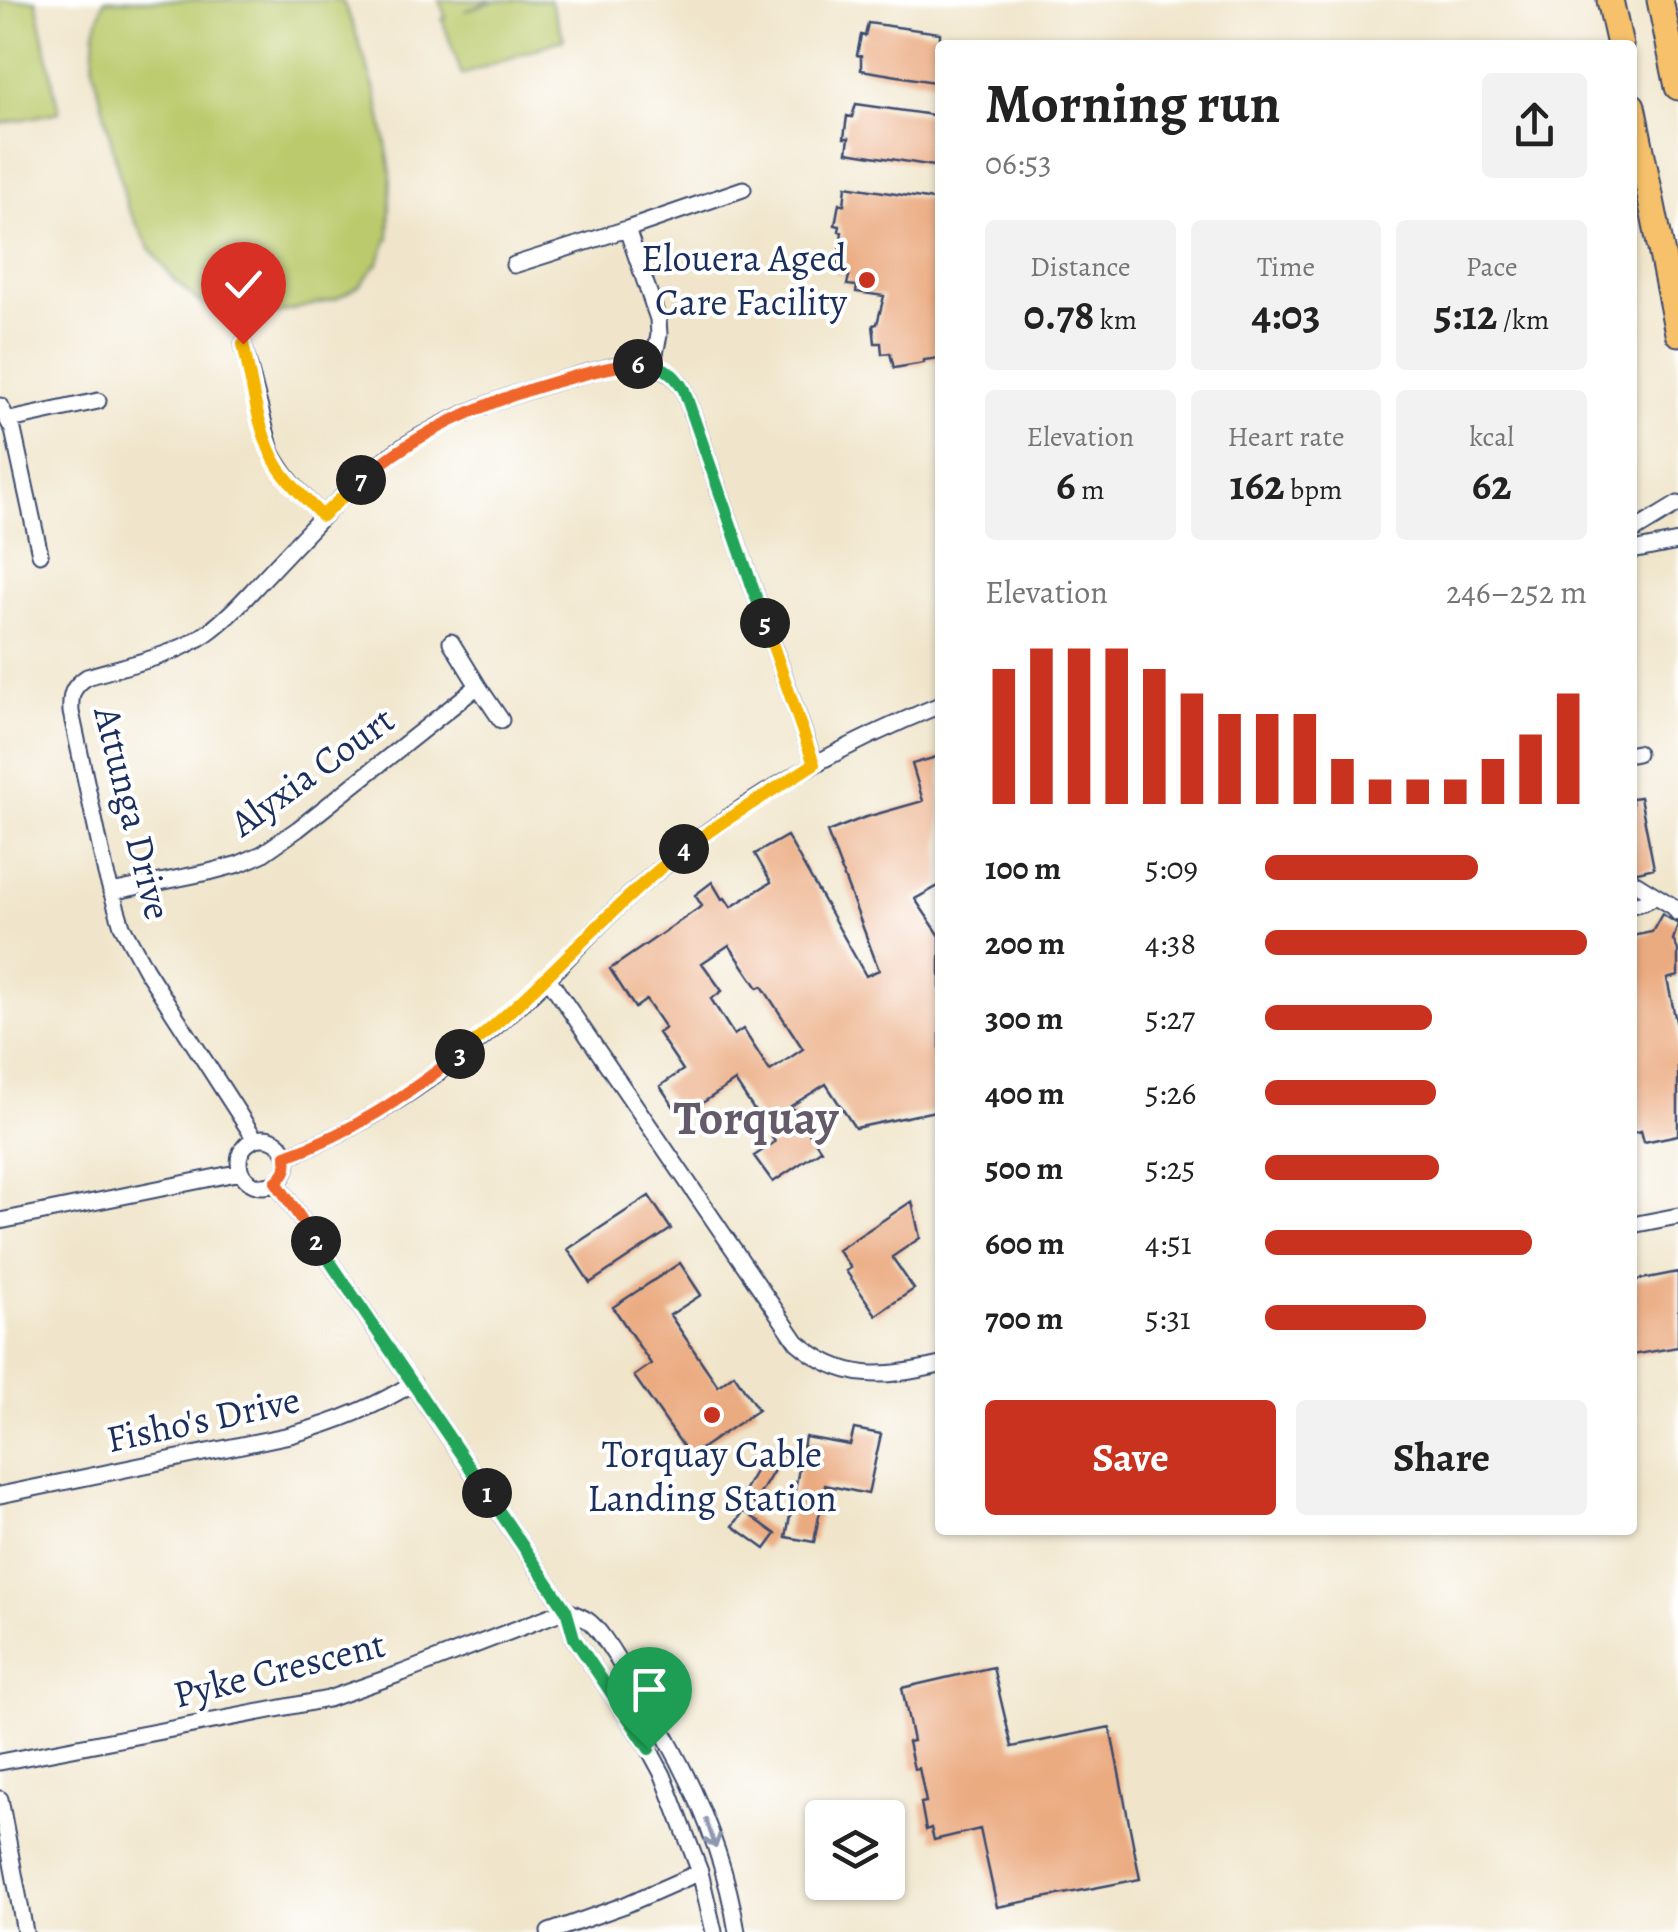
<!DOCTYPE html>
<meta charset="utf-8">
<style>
body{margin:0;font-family:Alegreya,serif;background:#f2f2f2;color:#222;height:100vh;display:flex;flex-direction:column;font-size:38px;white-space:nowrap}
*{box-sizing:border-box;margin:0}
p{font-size:32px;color:#767676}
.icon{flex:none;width:55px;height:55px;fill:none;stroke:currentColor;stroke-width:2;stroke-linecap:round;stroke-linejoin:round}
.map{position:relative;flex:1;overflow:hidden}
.drawer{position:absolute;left:935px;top:40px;width:702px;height:1495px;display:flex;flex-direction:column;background:#fff;border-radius:10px;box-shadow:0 2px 8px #0004}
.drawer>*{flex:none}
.tools{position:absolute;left:805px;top:1800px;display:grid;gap:20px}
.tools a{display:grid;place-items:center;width:100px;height:100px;border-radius:10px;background:#fff;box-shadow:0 2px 8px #0004;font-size:50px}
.pin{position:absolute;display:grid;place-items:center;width:85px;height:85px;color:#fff;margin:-102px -42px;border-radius:50% 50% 50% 0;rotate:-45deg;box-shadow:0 0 10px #0007}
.pin .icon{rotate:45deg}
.km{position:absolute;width:50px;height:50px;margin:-25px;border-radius:50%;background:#222;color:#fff;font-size:28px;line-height:50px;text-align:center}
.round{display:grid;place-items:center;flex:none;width:105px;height:105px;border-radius:10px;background:#f2f2f2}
.overview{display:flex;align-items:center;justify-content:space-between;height:170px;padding:0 50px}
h1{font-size:55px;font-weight:700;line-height:75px}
.stats{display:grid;grid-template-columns:repeat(3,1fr);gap:15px;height:170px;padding:10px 50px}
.stats div{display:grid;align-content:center;border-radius:10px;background:#f2f2f2;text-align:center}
.stats b{font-size:42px;font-weight:700}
.stats small{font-size:28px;font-weight:400}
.stats p{font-size:28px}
.chart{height:280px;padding:20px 50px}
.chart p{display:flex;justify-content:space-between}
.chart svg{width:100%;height:180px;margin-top:10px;stroke:#c8321e;stroke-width:6}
.button{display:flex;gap:20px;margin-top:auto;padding:20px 50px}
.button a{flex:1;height:115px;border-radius:10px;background:#c8321e;color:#fff;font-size:40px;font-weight:700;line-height:115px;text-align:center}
.button a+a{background:#f2f2f2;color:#222}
ul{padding:0 50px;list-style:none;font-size:32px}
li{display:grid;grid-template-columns:160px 120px 1fr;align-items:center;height:75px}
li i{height:25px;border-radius:12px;background:#c8321e}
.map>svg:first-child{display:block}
.green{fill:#bbca6c;stroke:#6b7c65;stroke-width:2.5}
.building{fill:#ebab81;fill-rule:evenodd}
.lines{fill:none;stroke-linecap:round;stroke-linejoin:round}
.street-casing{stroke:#3b4a6e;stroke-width:19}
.primary-casing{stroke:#3b4a6e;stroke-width:29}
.street{stroke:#fff;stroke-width:15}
.primary{stroke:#f6c16b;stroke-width:25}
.oneway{stroke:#8d97ae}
.split-1-casing{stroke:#fff;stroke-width:20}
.split-2-casing{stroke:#fff;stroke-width:20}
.split-3-casing{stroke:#fff;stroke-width:20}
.split-4-casing{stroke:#fff;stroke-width:20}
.split-5-casing{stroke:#fff;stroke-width:20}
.split-6-casing{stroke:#fff;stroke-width:20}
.split-7-casing{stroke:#fff;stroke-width:20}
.split-8-casing{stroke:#fff;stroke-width:20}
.split-1{stroke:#22a559;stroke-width:12}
.split-2{stroke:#22a559;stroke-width:12}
.split-3{stroke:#f0652b;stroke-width:12}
.split-4{stroke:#f5b400;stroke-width:12}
.split-5{stroke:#f5b400;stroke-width:12}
.split-6{stroke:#22a559;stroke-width:12}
.split-7{stroke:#f0652b;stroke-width:12}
.split-8{stroke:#f5b400;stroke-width:12}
.poi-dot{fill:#c8321e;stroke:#fff;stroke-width:4}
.labels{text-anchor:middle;stroke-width:8;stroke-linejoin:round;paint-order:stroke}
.poi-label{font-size:38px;fill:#1b2f5e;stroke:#fff;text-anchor:end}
.street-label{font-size:38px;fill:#1b2f5e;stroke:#fff}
.district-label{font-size:48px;font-weight:bold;fill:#645a6a;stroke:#fff}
</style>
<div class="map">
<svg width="1678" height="1932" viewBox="0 0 1678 1932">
<rect width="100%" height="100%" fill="#fff"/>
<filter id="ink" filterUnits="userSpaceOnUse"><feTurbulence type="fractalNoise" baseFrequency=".01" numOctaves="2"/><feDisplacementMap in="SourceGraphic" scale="20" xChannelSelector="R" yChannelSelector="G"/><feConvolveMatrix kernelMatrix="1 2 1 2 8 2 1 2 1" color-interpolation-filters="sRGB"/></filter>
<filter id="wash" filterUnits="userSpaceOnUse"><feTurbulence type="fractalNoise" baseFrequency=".0048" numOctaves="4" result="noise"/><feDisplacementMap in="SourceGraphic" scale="40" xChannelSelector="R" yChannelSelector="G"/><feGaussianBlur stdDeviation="2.25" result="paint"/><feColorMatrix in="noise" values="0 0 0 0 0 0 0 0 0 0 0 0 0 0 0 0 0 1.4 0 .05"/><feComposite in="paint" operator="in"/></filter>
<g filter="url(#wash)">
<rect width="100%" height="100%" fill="#f0e5ca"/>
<path class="green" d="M0 0H36L59 112 0 124Z
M104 0H342L353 25 376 93 385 137 391 173 389 237 378 263 360 285 336 299 260 318 226 316 196 300 172 277 150 248 127 206 93 66 95 31Z
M439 0H492L464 11 497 0H550L564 39 462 75 442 19 446 18Z"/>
<g id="blocks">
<path class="building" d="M868 23 940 33V83L861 70V56L857 55 861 35 865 36Z
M856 104 940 116V167L847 152 849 138H844L847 116 852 117Z
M846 186 940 201V358L924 360V363L894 368 890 353 882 354 881 343H875L873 325 877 324 884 296 856 292 857 286 847 285 849 276 836 273 842 232 839 231 840 226 835 225 839 203 844 205Z
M940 756V885L915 899 940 936V1110L855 1128 826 1084 791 1106 821 1150 773 1182 754 1156 775 1142 735 1081 686 1114 683 1109 678 1113 660 1086 683 1070 658 1033 665 1028 646 1000 635 1008 610 969 702 906 695 895 712 882 722 899 725 898 731 907 771 882 755 854 787 836 866 976 879 970 827 832 863 818 923 801 912 764ZM729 945 758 988 762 986 803 1049 770 1071 743 1029 734 1035 711 999 722 991 702 963Z
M1640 797 1654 868 1638 872 1632 870V798Z
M1662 914 1678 924 1673 940 1678 950V976L1667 979 1678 1031V1135L1644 1142 1641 1131 1632 1133V936L1652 932Z
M649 1196 671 1229 590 1283 568 1249Z
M912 1201 920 1238 892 1257 914 1289 876 1315 846 1271 851 1268 838 1250Z
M680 1263 701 1295 670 1315 718 1386 734 1374 758 1410 690 1456 634 1376 651 1364 613 1307Z
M1678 1272V1347L1632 1355V1281Z
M854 1429 881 1434 868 1494 825 1485 814 1542 786 1537 805 1437 850 1445Z
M768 1449 782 1457 754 1504 741 1496Z
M744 1511 776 1534 765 1549 733 1526Z
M993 1667 1012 1747 1110 1727 1140 1879 997 1907 980 1829 934 1840 931 1828 926 1830 921 1803 926 1802 919 1768 914 1769 908 1742 913 1741 902 1688Z"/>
</g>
</g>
<g filter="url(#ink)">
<use href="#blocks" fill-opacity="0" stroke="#3b4a6e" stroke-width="2.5"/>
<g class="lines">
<g class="street-casing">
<path id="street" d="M627 229 743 189
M514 265 627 229 658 319 659 335 653 363
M243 344 271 451C284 477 303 496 322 516
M0 406 13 430 40 554
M10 420 98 401
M1632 532 1678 504
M1632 551 1678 542
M478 686 501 720
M1632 754 1637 753
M1632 881 1674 907 1678 913
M111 892 209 872 239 864 262 854 298 829 478 686 451 642
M1632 905 1644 902 1656 896
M548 978 797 1342C843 1382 884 1378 940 1365
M239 1162a24 24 0 1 1 48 0a24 24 0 1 1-48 0Z
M255 1139 146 970 122 926 106 874 71 712C70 695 72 687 87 677 128 664 171 658 207 633 224 621 238 606 252 591 274 567 297 543 320 519 350 488 382 458 419 437 472 406 532 388 590 372 626 363 662 352 684 390L814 763
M286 1156C384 1121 475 1050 549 977 581 944 612 910 647 880 733 805 834 748 940 705
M276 1182 566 1610 574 1638 649 1749 663 1775 700 1872 714 1932
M0 1221 241 1172
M1632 1225 1678 1216
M0 1495 290 1435C334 1423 374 1408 413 1383
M566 1610C572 1613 580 1616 587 1620 601 1629 618 1661 628 1676 681 1754 722 1838 737 1932
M0 1762 328 1699 402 1673 566 1610
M0 1799 25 1932
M549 1932 625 1905 700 1872"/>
</g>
<g class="primary-casing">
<path id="primary" d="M1610 0 1620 45
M1660 0 1678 87
M1632 106 1678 333"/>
</g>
<use href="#street" class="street"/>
<use href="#primary" class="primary"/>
</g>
<defs><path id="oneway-shaft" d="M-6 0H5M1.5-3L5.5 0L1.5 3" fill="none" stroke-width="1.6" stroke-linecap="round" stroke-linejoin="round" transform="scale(2.5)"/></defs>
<use class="oneway" href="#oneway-shaft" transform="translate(711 1834) rotate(71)"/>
</g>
<g class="lines" filter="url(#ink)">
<g class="split-1-casing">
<path id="split-1" d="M487 1493 566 1610 574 1638 649 1749"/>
</g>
<g class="split-2-casing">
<path id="split-2" d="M316 1241 487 1493"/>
</g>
<g class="split-3-casing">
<path id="split-3" d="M316 1241 276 1182C285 1174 288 1168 286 1156 354 1132 404 1097 460 1054"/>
</g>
<g class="split-4-casing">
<path id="split-4" d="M460 1054C540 991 604 912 684 849"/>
</g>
<g class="split-5-casing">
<path id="split-5" d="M684 849 720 824 814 764 765 623"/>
</g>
<g class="split-6-casing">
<path id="split-6" d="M638 364C660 363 673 371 684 390L765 623"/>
</g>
<g class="split-7-casing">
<path id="split-7" d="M361 480C420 428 494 398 569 378 592 372 615 365 638 364"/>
</g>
<g class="split-8-casing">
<path id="split-8" d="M243 344C252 382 258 436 279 468 291 486 308 501 322 516L361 480"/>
</g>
<use href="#split-1" class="split-1"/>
<use href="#split-2" class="split-2"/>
<use href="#split-3" class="split-3"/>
<use href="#split-4" class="split-4"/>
<use href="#split-5" class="split-5"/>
<use href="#split-6" class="split-6"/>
<use href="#split-7" class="split-7"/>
<use href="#split-8" class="split-8"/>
</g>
<g class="poi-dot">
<circle cx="867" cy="280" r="10"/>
<circle cx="712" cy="1415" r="10"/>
</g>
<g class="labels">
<g class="poi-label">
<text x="847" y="271">Elouera Aged<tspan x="847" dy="44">Care Facility</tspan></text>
<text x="712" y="1467" text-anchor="middle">Torquay Cable<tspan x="712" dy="44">Landing Station</tspan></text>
</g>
<g class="street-label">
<text transform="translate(312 771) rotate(-36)" y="13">Alyxia Court</text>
<text transform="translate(133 813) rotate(76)" y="13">Attunga Drive</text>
<text transform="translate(203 1419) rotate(-12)" y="13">Fisho's Drive</text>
<text transform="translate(279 1669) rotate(-14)" y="13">Pyke Crescent</text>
</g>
<g class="district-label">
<text x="756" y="1134">Torquay</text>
</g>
</g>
</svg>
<div class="tools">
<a><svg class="icon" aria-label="layers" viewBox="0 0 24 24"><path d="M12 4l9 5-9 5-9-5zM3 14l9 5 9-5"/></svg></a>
</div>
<div class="pin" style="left:649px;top:1749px;background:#1e9e55"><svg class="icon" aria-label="arrive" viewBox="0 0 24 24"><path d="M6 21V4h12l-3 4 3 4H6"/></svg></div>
<div class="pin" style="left:243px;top:344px;background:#d93025"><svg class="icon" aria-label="check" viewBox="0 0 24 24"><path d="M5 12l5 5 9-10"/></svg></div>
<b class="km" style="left:487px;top:1493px">1</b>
<b class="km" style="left:316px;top:1241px">2</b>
<b class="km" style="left:460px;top:1054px">3</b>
<b class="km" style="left:684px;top:849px">4</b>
<b class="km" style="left:765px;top:623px">5</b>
<b class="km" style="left:638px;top:364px">6</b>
<b class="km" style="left:361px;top:480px">7</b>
<section class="drawer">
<div class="overview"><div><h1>Morning run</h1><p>06:53</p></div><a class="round"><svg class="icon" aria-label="share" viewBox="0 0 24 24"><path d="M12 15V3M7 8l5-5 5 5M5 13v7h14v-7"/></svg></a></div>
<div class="stats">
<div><p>Distance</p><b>0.78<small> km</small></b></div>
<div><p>Time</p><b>4:03</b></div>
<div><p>Pace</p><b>5:12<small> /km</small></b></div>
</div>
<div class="stats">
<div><p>Elevation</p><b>6<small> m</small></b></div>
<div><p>Heart rate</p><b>162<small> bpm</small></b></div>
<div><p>kcal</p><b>62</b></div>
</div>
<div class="chart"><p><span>Elevation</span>246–252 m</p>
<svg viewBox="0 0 160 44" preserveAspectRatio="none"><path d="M5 44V11M15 44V6M25 44V6M35 44V6M45 44V11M55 44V17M65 44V22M75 44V22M85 44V22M95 44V33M105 44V38M115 44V38M125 44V38M135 44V33M145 44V27M155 44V17"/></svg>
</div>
<ul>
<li><b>100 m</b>5:09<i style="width:66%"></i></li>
<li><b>200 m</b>4:38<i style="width:100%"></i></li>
<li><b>300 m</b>5:27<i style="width:52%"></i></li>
<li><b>400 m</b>5:26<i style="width:53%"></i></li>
<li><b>500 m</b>5:25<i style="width:54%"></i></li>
<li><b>600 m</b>4:51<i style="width:83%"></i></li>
<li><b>700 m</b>5:31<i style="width:50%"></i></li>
</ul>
<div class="button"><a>Save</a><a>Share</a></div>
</section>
</div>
